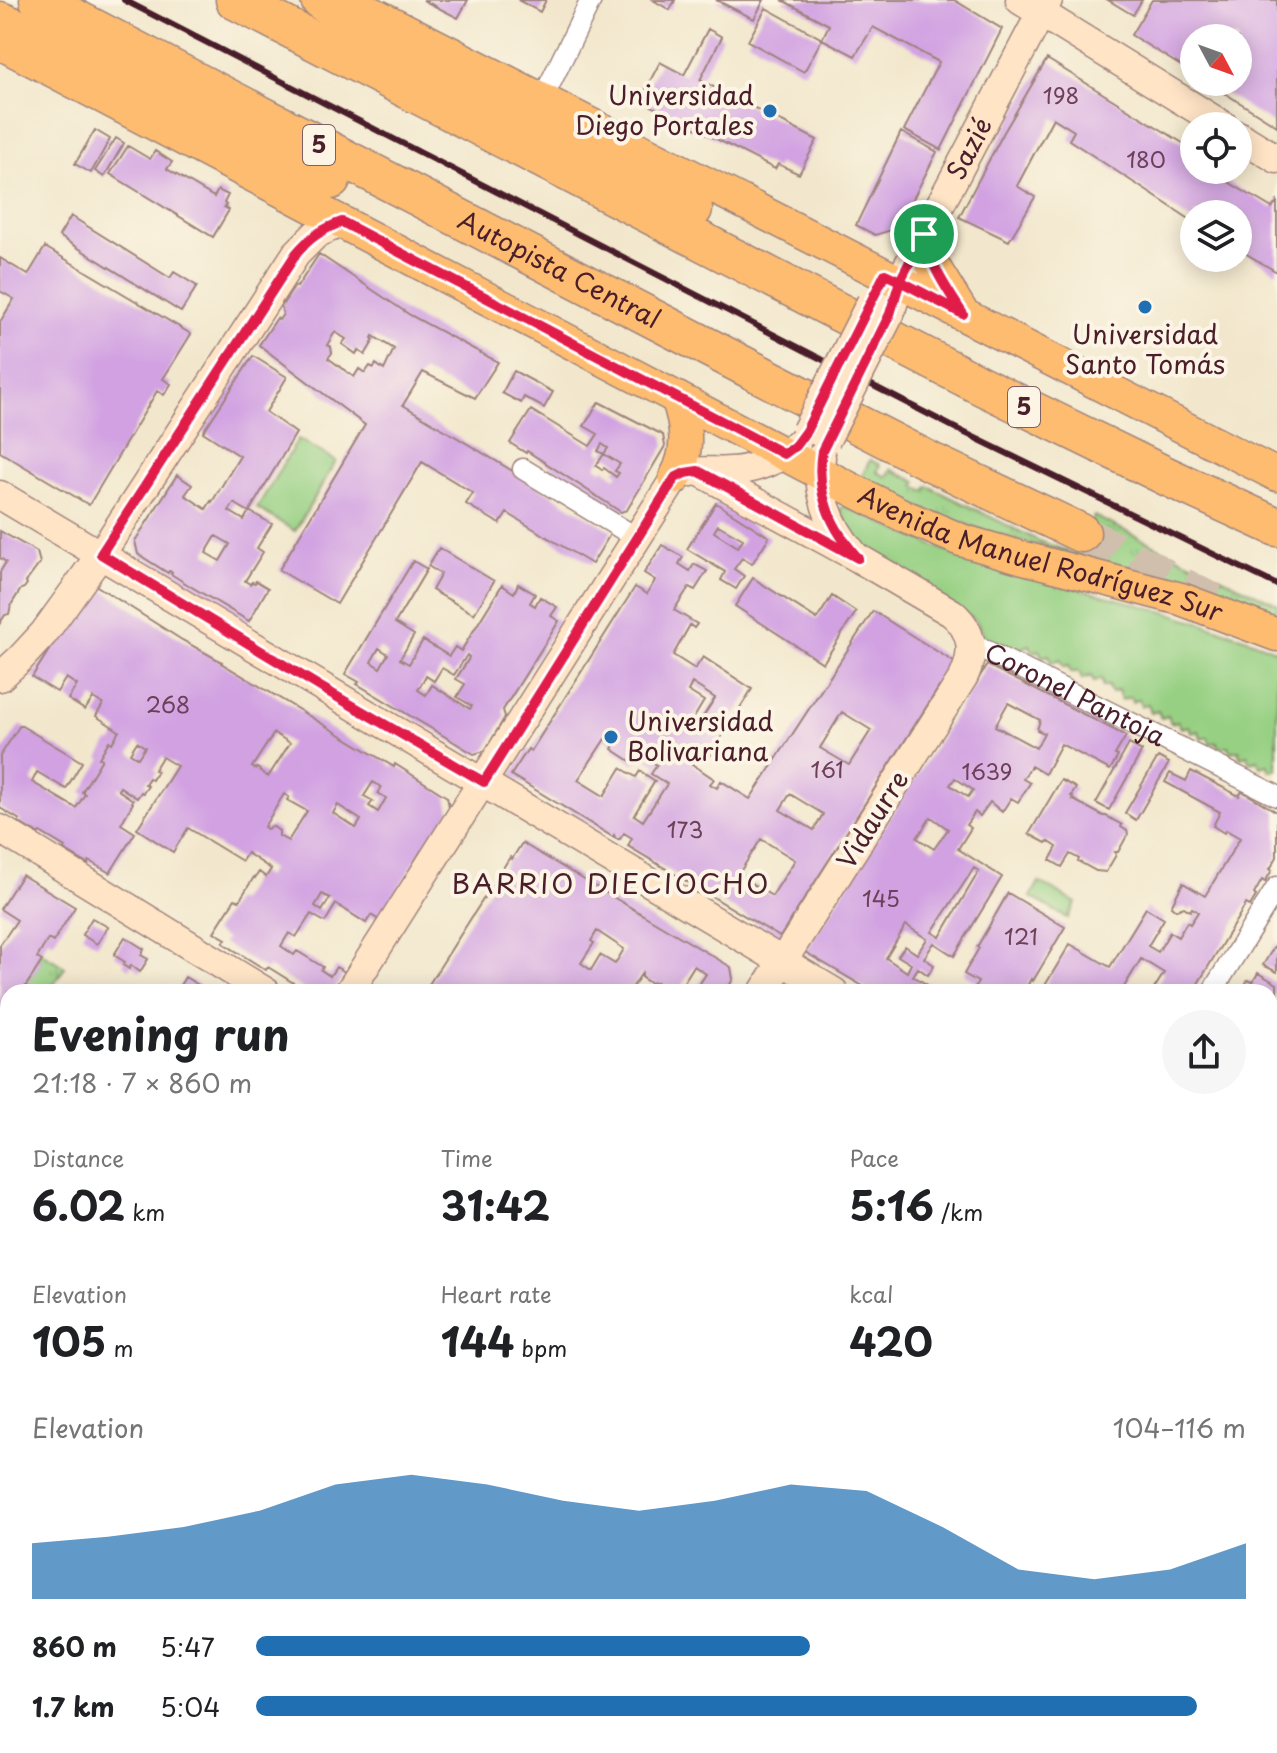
<!DOCTYPE html>
<meta charset="utf-8">
<style>
body{margin:0;font-family:"Playpen Sans",sans-serif;background:#f6f6f6;color:#202124;height:100vh;display:flex;flex-direction:column;font-size:30px;white-space:nowrap}
*{box-sizing:border-box;margin:0}
p{font-size:26px;color:#757577}
.icon{flex:none;width:44px;height:44px;fill:none;stroke:currentColor;stroke-width:2;stroke-linecap:round;stroke-linejoin:round}
.map{position:relative;flex:1;overflow:hidden}
.side{position:absolute;left:0px;top:984px;width:1278px;height:770px;display:flex;flex-direction:column;background:#fff;border-radius:24px 24px 0 0;box-shadow:0 4px 20px #0003}
.side>*{flex:none}
.needle{width:52px;rotate:131deg}
.fabs{position:absolute;left:1180px;top:24px;display:grid;gap:16px}
.fabs a{display:grid;place-items:center;width:72px;height:72px;border-radius:50%;background:#fff;box-shadow:0 4px 20px #0003;font-size:40px}
.pin{position:absolute;display:grid;place-items:center;width:68px;height:68px;color:#fff;margin:-34px;border:4px solid #fff;border-radius:50%;box-shadow:0 2px 8px #0007}
.round{display:grid;place-items:center;flex:none;width:84px;height:84px;border-radius:42px;background:#f6f6f6}
.summary{display:flex;align-items:center;justify-content:space-between;height:136px;padding:0 32px}
h1{font-size:44px;font-weight:700;line-height:60px}
.stats{display:grid;grid-template-columns:repeat(3,1fr);gap:12px;height:136px;padding:8px 32px}
.stats div{display:grid;align-content:center}
.stats b{font-size:40px;font-weight:700}
.stats small{font-size:22px;font-weight:400}
.stats p{font-size:22px}
.chart{height:224px;padding:16px 32px}
.chart p{display:flex;justify-content:space-between}
.chart svg{width:100%;height:144px;margin-top:8px;fill:#1f6fb2;opacity:.7}
ul{padding:0 32px;list-style:none;font-size:26px}
li{display:grid;grid-template-columns:128px 96px 1fr;align-items:center;height:60px}
li i{height:20px;border-radius:10px;background:#1f6fb2}
.map>svg:first-child{display:block}
.grass{fill:url(#grass-tufts);stroke:#707857;stroke-width:2}
.green{fill:#97d083;stroke:#707857;stroke-width:2}
.building{fill:#d1a1e2;fill-rule:evenodd}
.lines{fill:none;stroke-linecap:round;stroke-linejoin:round}
.highway-tunnel{stroke:#d0bfac;stroke-width:38;stroke-dasharray:38 19;stroke-linecap:butt}
.street-casing{stroke:#9e837c;stroke-width:23}
.secondary-casing{stroke:#9e837c;stroke-width:31}
.primary-casing{stroke:#9e837c;stroke-width:35}
.highway-casing{stroke:#9e837c;stroke-width:41}
.street{stroke:#fff;stroke-width:20}
.secondary{stroke:#ffe4c6;stroke-width:28}
.primary{stroke:#febc70;stroke-width:32}
.highway{stroke:#febc70;stroke-width:38}
.rail{stroke:#4a1f2b;stroke-width:6}
.secondary-bridge-casing{stroke:#9e837c;stroke-width:31;stroke-linecap:butt}
.secondary-bridge{stroke:#ffe4c6;stroke-width:28}
.route-casing{stroke:#fff;stroke-width:16}
.route{stroke:#e11d48;stroke-width:10}
.poi-dot{fill:#1f6fb2;stroke:#fcf5e5;stroke-width:3}
.labels{text-anchor:middle;stroke-width:8;stroke-linejoin:round;paint-order:stroke}
.number-label{font-size:22px;fill:#6c4059}
.shield{fill:#fcf5e5;stroke:#7f5f63;stroke-width:2}
.shield-label{font-size:24px;font-weight:bold;fill:#4a1f2b}
.poi-label{font-size:26px;fill:#4a1f2b;stroke:#fcf5e5;text-anchor:end}
.street-label{font-size:26px;fill:#4a1f2b;stroke:#fcf5e5}
.neighbourhood-label{font-size:28px;letter-spacing:2px;fill:#4a1f2b;stroke:#fcf5e5}
</style>
<div class="map">
<svg width="1277" height="1753" viewBox="0 0 1277 1753">
<defs>
<pattern id="grass-tufts" width="24" height="20" patternUnits="userSpaceOnUse" patternTransform="scale(2)"><rect width="24" height="20" fill="#97d083"/><path d="M3 7l-1-3M5 7V3M7 7l1-3M15 17l-1-3M17 17v-4M19 17l1-3" fill="none" stroke="#84b271"/></pattern>
</defs>
<rect width="100%" height="100%" fill="#fcf5e5"/>
<filter id="ink" filterUnits="userSpaceOnUse"><feTurbulence type="fractalNoise" baseFrequency=".0125" numOctaves="2"/><feDisplacementMap in="SourceGraphic" scale="16" xChannelSelector="R" yChannelSelector="G"/><feConvolveMatrix kernelMatrix="1 2 1 2 8 2 1 2 1" color-interpolation-filters="sRGB"/></filter>
<filter id="wash" filterUnits="userSpaceOnUse"><feTurbulence type="fractalNoise" baseFrequency=".006" numOctaves="4" result="noise"/><feDisplacementMap in="SourceGraphic" scale="32" xChannelSelector="R" yChannelSelector="G"/><feGaussianBlur stdDeviation="1.8" result="paint"/><feColorMatrix in="noise" values="0 0 0 0 0 0 0 0 0 0 0 0 0 0 0 0 0 1.4 0 .05"/><feComposite in="paint" operator="in"/></filter>
<g filter="url(#wash)">
<rect width="100%" height="100%" fill="#f2e7cc"/>
<path class="grass" d="M870 460 880 465 877 472 887 477 891 469 917 482 915 486 925 491 928 486 1037 540 1075 554 1094 516 1277 604V615C1238 598 1198 583 1156 573 1093 559 1029 545 967 525 930 514 896 495 861 478Z
M1039 882 1076 903 1068 918 1031 897Z
M40 952 65 967 49 992H41L27 983 41 961 37 958Z"/>
<path class="green" d="M298 439 336 461 295 531 257 508Z
M844 506C889 525 932 548 979 562 1080 592 1179 609 1277 651V770L1270 771 1268 765 1260 767 1258 760 1250 762 1248 755 1240 757 1239 750 1231 752 1229 746 1219 748 1217 742 1210 744 1208 737 1201 739 1199 731 1191 733 1189 726 1181 728 1178 721 1171 723 1168 716 1161 718 1158 711 1151 713 1148 704 1141 706 1139 699 1132 702 1130 697 1121 700 1118 690 1111 693 1108 686 1103 687 1101 679 1094 682 1091 676 1082 679 1079 671 1071 673 1068 666 1063 667 1060 660 1051 663 1049 655 1042 657 1039 650 1033 652 1030 645 1016 650 1012 656 988 644 976 621 859 544 840 509Z"/>
<g id="blocks">
<path class="building" d="M423 0H468L458 18Z
M518 0H546L540 12Z
M653 0H675L670 10Z
M716 0H764L754 19Z
M782 0H954L1002 29 941 150 904 130 939 62 873 27 855 56 822 39 829 25Z
M1108 0H1142L1133 15Z
M1152 0H1277V126L1207 82H1238V38H1194V74L1131 35Z
M766 8 822 39 804 72 748 41Z
M708 29 722 37 700 80 817 140 799 174 778 164 775 169 640 100 660 62 684 75Z
M1047 59 1194 150V170H1208L1272 208 1277 201V272L1238 249V214H1194V222L1069 140 1074 131 1053 118 1017 186 1035 197 1009 241 959 217 1004 132Z
M95 130 110 139 91 173 75 164Z
M901 132 937 152 898 228 875 235 856 225Z
M116 138 124 143 104 177 95 171Z
M128 146 150 159 155 151 172 162 167 169 214 197 218 190 228 195 224 203 226 205 224 207 229 210 213 237 110 174Z
M71 216 170 278 174 272 197 286 181 312 59 236Z
M45 247 191 334 163 379 171 384 164 395 157 391 89 505 0 452V322L14 299 0 291V258L28 275Z
M319 254 410 315 498 362 475 398 423 372 403 405 612 531 592 564 507 513 500 524 466 504 473 493 422 462 337 604 279 570 365 425 259 345 277 318 279 320 283 314 281 307 295 286 297 287ZM335 332 346 339 342 344 356 354 358 350 365 355 374 340 372 338 373 336 394 349 384 370 376 364 374 368 370 366 365 373 359 369 354 377 328 358 332 353 331 347 327 345Z
M253 356 287 377 266 412 296 433 249 512 234 503 229 511 244 520 249 511 272 524 257 548 263 552 245 581 250 584 252 582 255 583 256 581 268 588 249 621 190 586 171 574 172 572 169 571 168 573 138 554 135 541 177 475 192 485 185 495 206 509 211 501 212 502 240 456 203 432ZM216 536 230 544 220 561 206 553Z
M514 371 553 392 544 408 524 397 521 403 502 393Z
M599 402 663 435 665 446 627 510 621 512 527 451 526 453 510 443 531 410 590 446 598 434 584 426ZM602 444 608 448 604 454 620 464 615 471 619 473 616 477 604 468 602 470 596 466 604 454 598 451Z
M716 503 769 537 752 564 742 558 734 569 744 576 736 589 721 580 725 572 687 549ZM718 525 743 539 738 547 714 532Z
M0 531 37 552 40 563 26 582 27 584 24 588 21 589 11 605 9 614 5 615 0 623V572L6 562 0 558Z
M662 545 683 557 679 564 690 571 694 564 707 571 695 590 689 587 674 610 697 624 694 628 690 625 673 655 695 669 703 657 752 689 706 761 697 756 692 764 714 779 710 784 717 788 721 781 750 799 873 611 957 664 941 689 939 687 780 937 628 846 632 838 624 833 620 839H616L614 835 613 837 511 775 528 749 531 751 635 587 647 594 655 580 644 573ZM692 683 715 698 695 729 689 726 704 701 688 691ZM842 712 871 730 849 765 820 748ZM605 739 614 745 612 749 635 764 640 754 657 765 651 774 667 784 643 821 634 815 655 781 640 771 636 777 621 768 604 796 578 780ZM790 794 823 814 814 830 780 810ZM761 839 795 860 772 896 738 875Z
M439 548 494 581 474 614 432 590 441 574 428 566Z
M413 561 427 569 395 623 414 635 400 659 409 664 423 640 449 656 455 647 461 651 502 585 514 593 518 584 535 594 530 603 535 606 540 597 557 607 551 616 559 621 503 710 505 717 485 751 474 754 357 684 359 682 345 674ZM379 648 388 654 380 668 371 662ZM467 655 469 657 468 660 456 679 465 684 457 697 472 706 470 709 432 685 426 695 418 690 426 676 434 681 442 668 454 675Z
M753 578 817 619 832 596 856 612 823 663 735 606Z
M89 581 182 640 222 662 221 663 394 767 395 764 447 797 450 811 424 853 421 851 379 920 371 915 366 923 336 904 325 922 311 914 296 937 289 933 281 946 294 955 297 951 323 967 321 970 330 976 336 967 345 972 333 992H308L268 967 266 970 223 943 226 939 214 932 235 899 239 901 254 877 255 878 259 872 266 877 271 869 247 853 242 861 188 828 173 852 137 829 177 766 162 757 154 770 157 771 152 780 149 778 145 784 148 786 143 793 141 792 137 798 120 787 118 790 133 800 132 802 133 803 121 824 135 833 110 873 89 861 88 864 64 850 65 847 40 832 38 834 18 822 20 820 0 808V756L20 725 82 762 66 789 37 772 32 782 76 808 85 794 82 792 102 759 99 758 109 741 112 743 119 731 96 716 103 704 93 698 85 710 68 699 77 685 66 678 57 692 32 677 78 604ZM274 733 290 743 268 777 257 768 255 769 252 767ZM137 742 145 747 138 758 130 753ZM373 782 381 787 378 793 386 798 378 812 369 806 373 801 364 796ZM284 794 289 797 287 800 307 811 288 841 279 836V831L272 826 267 829 264 827ZM338 805 361 820 356 828 333 813ZM322 894 330 898 322 911 315 906Z
M987 665 1126 736 1115 755 1118 756 1110 770 1061 744 1045 774 1031 766 1023 779 1030 783 1018 802 1011 798 1002 812 990 802 980 816 975 812 966 825 971 828 958 849 1002 877 954 956 934 943 924 958 934 965 928 975 918 968 913 976 934 989 932 992H873L805 952ZM1008 703 1040 720 1037 730 1044 733 1036 748 995 726ZM955 778 973 790 968 797 950 785ZM931 817 948 829 934 849 917 838ZM974 868 979 871 940 937 932 932ZM906 925 927 939 917 954 905 946 898 956 911 964 907 972 886 958Z
M1129 744 1142 751 1109 810 1096 803Z
M1158 757 1169 763 1136 820 1125 813Z
M1191 771 1239 796 1242 791 1277 812V857L1270 869 1272 870 1265 882 1262 880 1254 894 1256 896 1250 906 1246 904 1193 992H1152L1164 973 1141 959 1121 992H1041L1070 944 1110 967 1146 908 1164 919 1148 946 1158 952 1170 932 1178 937 1187 922 1190 924 1198 912 1192 908 1190 911 1184 907 1176 910 1171 906 1183 883 1205 896 1240 838 1226 830 1224 833 1213 826 1220 812 1165 782 1170 773 1186 781Z
M1061 780 1076 788 1071 796 1073 797 1072 799 1103 816H1106L1122 825 1121 827 1127 831 1128 834 1118 852H1115L1116 855 1106 872 1096 871 1078 861 1079 859 1070 854 1062 867 1050 860 1057 847 1048 841 1046 843 1029 834Z
M522 843 731 967 733 979 726 992H694L706 974 694 966 682 985 693 992H650L656 982 650 983 642 978V973L629 992H424L510 857 512 859ZM597 931 624 949 615 964 600 955 591 970 581 963 594 943 591 941Z
M22 875 75 907 53 942 48 939 37 958 42 961 22 992H8V1014L0 1027V945L17 920 0 909Z
M1008 893 1065 927 1033 981 1031 979 1024 992H972L978 982 964 974 979 948 977 947Z
M92 918 108 927 97 944 82 935Z
M125 937 144 949 141 955 148 959 140 972 131 965 129 969 123 965 125 962 114 955Z
M1277 942V972L1263 965Z
M1258 973 1277 984V997L1270 992 1262 990 1260 992H1240L1248 980 1253 982Z
M185 977 207 990 205 992H183L184 990 179 987Z
M1270 1001 1275 1004 1273 1007 1277 1010V1040L1270 1036Z
M1270 1104 1277 1108V1115L1270 1127Z
M1270 1173 1277 1177V1233L1270 1229Z
M1 1205 8 1210V1273L3 1270 7 1265 0 1260Z
M1270 1289 1277 1293V1376L1270 1372Z
M0 1338 4 1340 2 1343 8 1347V1365L0 1377Z
M0 1396 8 1401V1470L0 1464Z
M1270 1418 1277 1422V1518L1270 1514Z
M8 1542V1625L0 1619V1553Z
M1270 1542 1277 1545V1625L1270 1621Z
M0 1667 8 1672V1716L0 1711Z
M0 1729 8 1734V1746H26L37 1753H0Z
M63 1746H93L88 1753H59Z
M101 1746H131L126 1753H96Z
M173 1746H232L228 1753H168Z
M316 1746H324L335 1753H311Z
M434 1746H466L462 1753H444Z
M543 1746H582L578 1753H538Z
M633 1746H709L705 1753H644Z
M761 1746H783L794 1753H757Z
M843 1746H1006L1001 1753H853Z
M1014 1746H1237L1234 1753H1011Z"/>
</g>
</g>
<g filter="url(#ink)">
<use href="#blocks" fill-opacity="0" stroke="#9e837c" stroke-width="2"/>
<g class="lines">
<path class="highway-tunnel" d="M1081 533 1213 603"/>
<g class="street-casing">
<g id="street">
<path d="M542 100 591 0"/>
<path d="M523 469 637 538"/>
<path id="s1" d="M971 643 1277 796"/>
<path d="M1212 992 1277 887"/>
<path d="M728 1753 733 1746"/>
</g>
</g>
<g class="secondary-casing">
<g id="secondary">
<path d="M1020 0 1224 126"/>
<path d="M1238 135 1277 159"/>
<path id="s2" d="M890 314 900 281 1048 0"/>
<path d="M821 457C816 491 830 527 852 552"/>
<path d="M702 473 858 558 952 613C973 631 975 652 964 676L763 992"/>
<path d="M0 495 834 992"/>
<path d="M0 677 20 659 44 633 101 554 296 254 316 234 342 222"/>
<path d="M0 829 266 992"/>
<path d="M349 992 675 478C692 467 712 473 731 471 753 470 780 460 796 445"/>
<path d="M1270 1251 1277 1255"/>
<path d="M0 1479 8 1484"/>
<path d="M0 1521 8 1509"/>
<path d="M1270 1639 1277 1643"/>
</g>
</g>
<g class="primary-casing">
<g id="primary">
<path d="M347 0 1277 475"/>
<path id="s3" d="M0 43 820 473 904 516 961 540 1020 557 1181 599 1277 635"/>
<path d="M924 234 932 264 961 311"/>
<path d="M675 478C690 452 687 425 677 398"/>
<path d="M400 1746 411 1753"/>
<path d="M275 1753 280 1746"/>
</g>
</g>
<g class="highway-casing">
<g id="highway">
<path id="s4" d="M39 0 752 370 931 462 1081 533"/>
<path d="M235 0 980 385 1166 476 1277 527"/>
<path d="M320 0 365 32 402 54 665 192 693 209"/>
<path d="M0 21 71 50 331 180"/>
</g>
</g>
<use href="#street" class="street"/>
<use href="#secondary" class="secondary"/>
<use href="#primary" class="primary"/>
<use href="#highway" class="highway"/>
<path class="rail" d="M124 0 959 430 1277 585"/>
<g class="secondary-bridge-casing">
<path id="secondary-bridge" d="M806 431 871 302
M826 440 890 314"/>
</g>
<use href="#secondary-bridge" class="secondary-bridge"/>
</g>
</g>
<g class="lines" filter="url(#ink)">
<g class="route-casing">
<path id="route" d="M924 234 900 281 885 274 806 431 795 446 784 454 342 222C322 229 309 238 296 254L101 554 322 688 484 782 675 478 685 473 698 471 858 558C831 528 815 492 822 451L890 314 900 281 963 314C946 288 930 265 924 234"/>
</g>
<use href="#route" class="route"/>
</g>
<g class="poi-dot">
<circle cx="770" cy="111" r="8"/>
<circle cx="1145" cy="307" r="8"/>
<circle cx="611" cy="737" r="8"/>
</g>
<g class="labels">
<g class="number-label">
<text x="1061" y="104">198</text>
<text x="1146" y="168">180</text>
<text x="168" y="713">268</text>
<text x="827" y="778">161</text>
<text x="987" y="780">1639</text>
<text x="685" y="838">173</text>
<text x="881" y="907">145</text>
<text x="1021" y="945">121</text>
</g>
<g class="shield">
<rect x="303" y="125" width="32" height="40" rx="6"/>
<rect x="1008" y="387" width="32" height="40" rx="6"/>
</g>
<g class="shield-label">
<text x="319" y="153">5</text>
<text x="1024" y="415">5</text>
</g>
<g class="poi-label">
<text x="754" y="105">Universidad<tspan x="754" dy="30">Diego Portales</tspan></text>
<text x="1145" y="344" text-anchor="middle">Universidad<tspan x="1145" dy="30">Santo Tomás</tspan></text>
<text x="627" y="731" text-anchor="start">Universidad<tspan x="627" dy="30">Bolivariana</tspan></text>
</g>
<g class="street-label">
<text dy="9" stroke="none"><textPath href="#s2" startOffset="184">Sazié</textPath></text>
<text dy="9" stroke="none"><textPath href="#s4" startOffset="586">Autopista Central</textPath></text>
<text dy="9" stroke="none"><textPath href="#s3" startOffset="1162">Avenida Manuel Rodríguez Sur</textPath></text>
<text dy="9" stroke="none"><textPath href="#s1" startOffset="116">Coronel Pantoja</textPath></text>
<text transform="translate(873 820) rotate(-58)" y="9">Vidaurre</text>
</g>
<g class="neighbourhood-label">
<text x="611" y="894">BARRIO DIECIOCHO</text>
</g>
</g>
</svg>
<div class="fabs">
<a><svg class="needle" viewBox="-14 -14 28 28"><path d="M0-13l5 13h-10z" fill="#e53935"/><path d="M0 13l5-13h-10z" fill="#757577"/></svg></a>
<a><svg class="icon" aria-label="locate" viewBox="0 0 24 24"><circle cx="12" cy="12" r="6"/><path d="M12 2v4M12 18v4M2 12h4M18 12h4"/></svg></a>
<a><svg class="icon" aria-label="layers" viewBox="0 0 24 24"><path d="M12 4l9 5-9 5-9-5zM3 14l9 5 9-5"/></svg></a>
</div>
<div class="pin" style="left:924px;top:234px;background:#1e9e55"><svg class="icon" aria-label="arrive" viewBox="0 0 24 24"><path d="M6 21V4h12l-3 4 3 4H6"/></svg></div>
<section class="side">
<div class="summary"><div><h1>Evening run</h1><p>21:18 · 7 × 860 m</p></div><a class="round"><svg class="icon" aria-label="share" viewBox="0 0 24 24"><path d="M12 15V3M7 8l5-5 5 5M5 13v7h14v-7"/></svg></a></div>
<div class="stats">
<div><p>Distance</p><b>6.02<small> km</small></b></div>
<div><p>Time</p><b>31:42</b></div>
<div><p>Pace</p><b>5:16<small> /km</small></b></div>
</div>
<div class="stats">
<div><p>Elevation</p><b>105<small> m</small></b></div>
<div><p>Heart rate</p><b>144<small> bpm</small></b></div>
<div><p>kcal</p><b>420</b></div>
</div>
<div class="chart"><p><span>Elevation</span>104–116 m</p>
<svg viewBox="0 0 160 44" preserveAspectRatio="none"><path d="M0 44V27L10 25L20 22L30 17L40 9L50 6L60 9L70 14L80 17L90 14L100 9L110 11L120 22L130 35L140 38L150 35L160 27V44z"/></svg>
</div>
<ul>
<li><b>860 m</b>5:47<i style="width:56%"></i></li>
<li><b>1.7 km</b>5:04<i style="width:95%"></i></li>
</ul>
</section>
</div>
